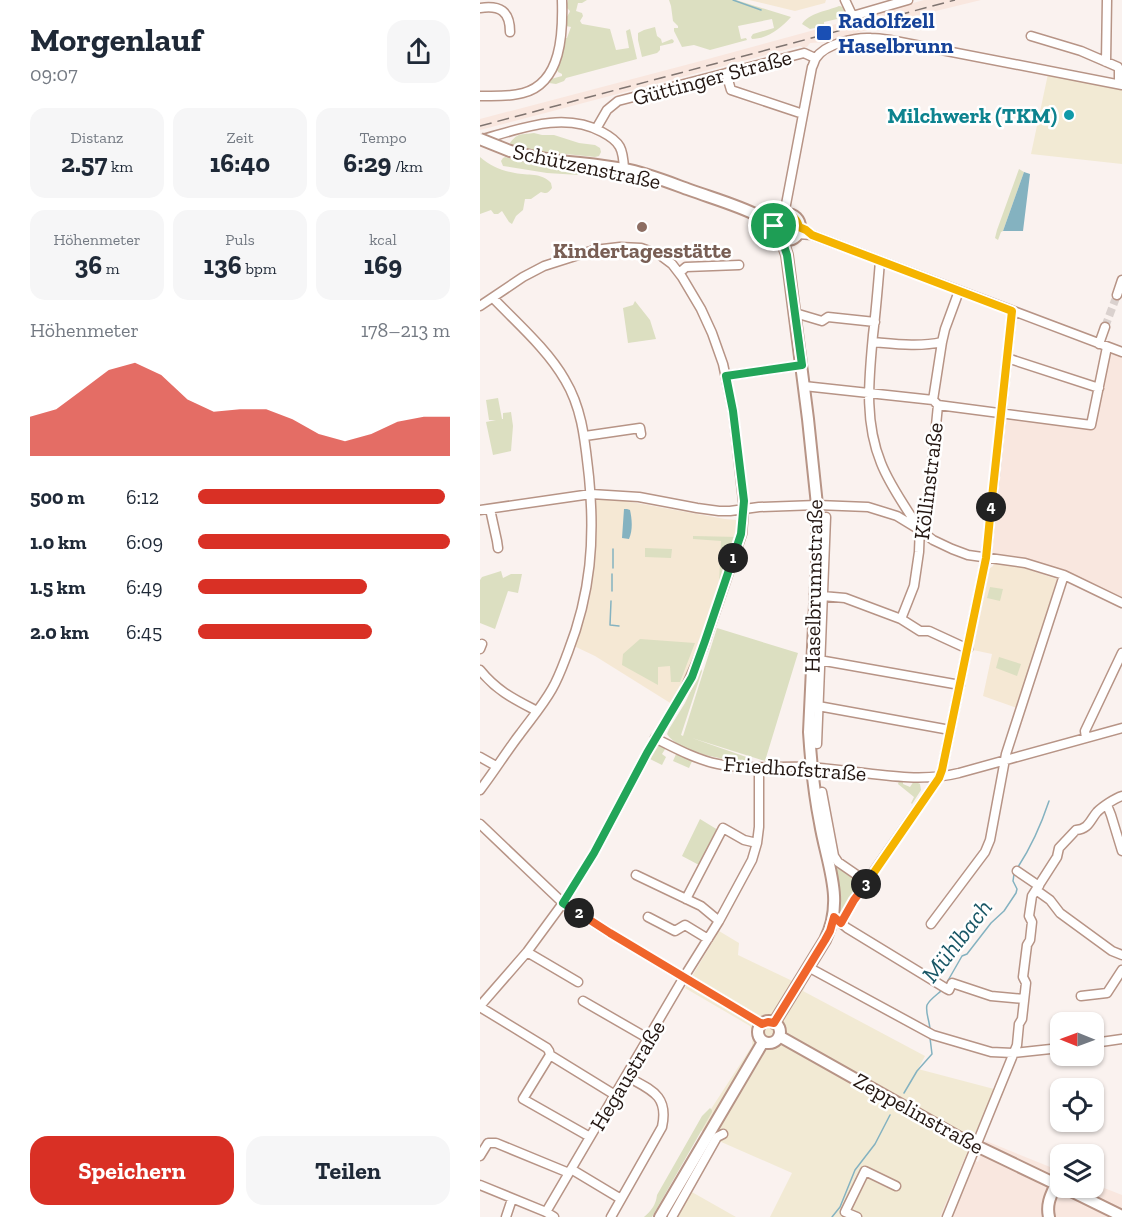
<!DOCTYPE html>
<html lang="de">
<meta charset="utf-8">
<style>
body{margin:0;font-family:"Zilla Slab",serif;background:#f6f6f7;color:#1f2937;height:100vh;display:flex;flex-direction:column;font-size:22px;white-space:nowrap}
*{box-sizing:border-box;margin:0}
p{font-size:20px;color:#747a83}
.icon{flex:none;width:33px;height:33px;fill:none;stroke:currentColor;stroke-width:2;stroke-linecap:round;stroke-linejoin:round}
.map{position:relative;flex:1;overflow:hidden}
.details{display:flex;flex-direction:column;background:#fff;width:480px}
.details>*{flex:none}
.needle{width:39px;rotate:271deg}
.tools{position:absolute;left:570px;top:1012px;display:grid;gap:12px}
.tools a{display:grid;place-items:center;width:54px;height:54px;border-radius:12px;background:#fff;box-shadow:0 2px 4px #0004;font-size:30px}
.pin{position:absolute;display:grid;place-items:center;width:51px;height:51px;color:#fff;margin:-26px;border:3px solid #fff;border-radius:50%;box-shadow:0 2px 6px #0007}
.km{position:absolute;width:30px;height:30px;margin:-15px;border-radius:50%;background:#222;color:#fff;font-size:16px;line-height:30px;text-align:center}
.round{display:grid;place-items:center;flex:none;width:63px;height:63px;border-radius:18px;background:#f6f6f7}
.overview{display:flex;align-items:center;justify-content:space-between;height:102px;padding:0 30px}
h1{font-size:33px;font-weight:700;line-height:45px}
.metrics{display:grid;grid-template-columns:repeat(3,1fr);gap:9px;height:102px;padding:6px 30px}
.metrics div{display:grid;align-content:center;border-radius:15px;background:#f6f6f7;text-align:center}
.metrics b{font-size:26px;font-weight:700}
.metrics small{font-size:16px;font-weight:400}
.metrics p{font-size:16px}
.chart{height:168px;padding:12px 30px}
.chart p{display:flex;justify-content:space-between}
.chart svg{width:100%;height:108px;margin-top:6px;fill:#d93025;opacity:.7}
.button{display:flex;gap:12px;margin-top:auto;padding:12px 30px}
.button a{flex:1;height:69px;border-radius:18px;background:#d93025;color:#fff;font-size:24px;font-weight:700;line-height:69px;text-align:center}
.button a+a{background:#f6f6f7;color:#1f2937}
ul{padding:0 30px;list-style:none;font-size:20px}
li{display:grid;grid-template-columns:96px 72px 1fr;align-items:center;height:45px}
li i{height:15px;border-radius:8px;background:#d93025}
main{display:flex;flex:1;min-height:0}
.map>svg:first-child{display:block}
.commercial{fill:#f2ead4}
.built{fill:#f9e7df}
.education{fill:#f5e8d4}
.green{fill:#dcdfc1}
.water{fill:#84b2c0}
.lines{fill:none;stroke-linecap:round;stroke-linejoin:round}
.stream{stroke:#84b2c0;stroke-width:1.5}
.minor-tunnel{stroke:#dad1ce;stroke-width:8;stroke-dasharray:8 4;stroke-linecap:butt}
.minor-casing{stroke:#b79486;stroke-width:11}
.major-casing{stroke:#b79486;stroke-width:14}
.minor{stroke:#fff;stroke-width:8}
.major{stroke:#fff;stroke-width:10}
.rail{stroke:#7f7470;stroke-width:1.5;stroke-dasharray:12 6;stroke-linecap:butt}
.major-bridge-casing{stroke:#b79486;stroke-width:14;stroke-linecap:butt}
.major-bridge{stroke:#fff;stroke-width:10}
.split-1-casing{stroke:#fff;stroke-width:12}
.split-2-casing{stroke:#fff;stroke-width:12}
.split-3-casing{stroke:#fff;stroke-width:12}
.split-4-casing{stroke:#fff;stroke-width:12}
.split-5-casing{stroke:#fff;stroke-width:12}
.split-1{stroke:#22a559;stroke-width:8}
.split-2{stroke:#22a559;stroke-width:8}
.split-3{stroke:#f0652b;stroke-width:8}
.split-4{stroke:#f5b400;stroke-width:8}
.split-5{stroke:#f5b400;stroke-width:8}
.transit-dot{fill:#1a4fb4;stroke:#fff;stroke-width:2}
.culture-dot{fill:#0f9aa8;stroke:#fff;stroke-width:2}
.education-dot{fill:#8d6e63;stroke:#fff;stroke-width:2}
.labels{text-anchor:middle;stroke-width:5;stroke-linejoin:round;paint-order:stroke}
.transit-label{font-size:22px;font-weight:bold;fill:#164399;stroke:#fff;text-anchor:start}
.street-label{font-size:22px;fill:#241712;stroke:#fff}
.culture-label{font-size:22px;font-weight:bold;fill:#0d838f;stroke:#fff;text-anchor:end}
.education-label{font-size:22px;font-weight:bold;fill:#785e54;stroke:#fff}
.water-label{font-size:24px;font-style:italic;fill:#195766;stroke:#fff}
</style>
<main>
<section class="details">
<div class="overview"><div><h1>Morgenlauf</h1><p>09:07</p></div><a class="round"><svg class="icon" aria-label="share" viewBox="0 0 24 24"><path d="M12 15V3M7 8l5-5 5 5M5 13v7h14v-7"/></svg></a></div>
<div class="metrics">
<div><p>Distanz</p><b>2.57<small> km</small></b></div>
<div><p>Zeit</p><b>16:40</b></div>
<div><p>Tempo</p><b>6:29<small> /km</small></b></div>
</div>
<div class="metrics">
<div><p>Höhenmeter</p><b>36<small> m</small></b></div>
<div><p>Puls</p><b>136<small> bpm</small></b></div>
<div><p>kcal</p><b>169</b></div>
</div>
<div class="chart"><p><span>Höhenmeter</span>178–213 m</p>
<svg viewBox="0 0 160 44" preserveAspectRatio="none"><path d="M0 44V28L10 25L20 17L30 9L40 6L50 11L60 21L70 26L80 25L90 25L100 29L110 35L120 38L130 35L140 30L150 28L160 28V44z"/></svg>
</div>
<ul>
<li><b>500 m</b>6:12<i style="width:98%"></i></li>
<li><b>1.0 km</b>6:09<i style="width:100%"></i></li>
<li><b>1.5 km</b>6:49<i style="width:67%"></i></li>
<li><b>2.0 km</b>6:45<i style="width:69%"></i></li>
</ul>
<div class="button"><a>Speichern</a><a>Teilen</a></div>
</section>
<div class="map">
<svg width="642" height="1217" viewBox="0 0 642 1217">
<rect width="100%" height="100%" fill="#faf2ef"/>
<path class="commercial" d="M568 74 642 89V164L551 154Z
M239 931 259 943 258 955 325 987 323 991 445 1056 438 1069 514 1089 460 1217H290L312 1173 239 1141 218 1129 272 1046 273 1034 270 1026 205 988Z
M203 1187 256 1217H186Z"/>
<path class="built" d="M444 0H501L423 19 347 42 330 43 327 47 324 48 320 46 0 130V119L217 62Z
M629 350 642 355V599L587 574 510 555 523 414 612 426Z
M506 1141 580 1171V1188H614V1184L642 1195V1217H460L485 1157 498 1162Z"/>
<path class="education" d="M269 0H346L345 3 315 11Z
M118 499 140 500 245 519 257 520V529L249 564 239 600 234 599 232 606 237 608 195 706 115 656 94 646 102 618 113 503Z
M514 563 541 567 577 579 537 708 503 696 512 654 493 650 509 569 513 566Z"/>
<path class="green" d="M88 0H107L102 3H98L96 11 102 13 103 16 100 21 102 24 130 29 136 50 149 48 146 31 150 29 157 59 86 78 84 81 76 84 69 83 71 79 82 76V74L78 72 76 68 83 38H87L91 27 86 26C83 19 88 17 90 11L86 7Z
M189 0H256L311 17C300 29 287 39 272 39L271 37 273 34 294 28 292 19 258 26 261 39 266 38 267 40 230 50 214 45 202 47 194 31V28H198V26L193 21 191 6Z
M359 6 364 7 367 15 366 17 344 22V26L330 29 322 24C329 13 347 11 359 6Z
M175 27 177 36 181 39 182 43 192 39 194 41 193 43 180 46V50L177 53 162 57 158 40V33L164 30Z
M54 133 62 135H74L99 143 115 145 120 148 121 152 119 156 115 157 56 151 31 145 30 143C38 132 42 135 54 133Z
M0 157C10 166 22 171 35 173 48 176 61 172 71 183L72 188C68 193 67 194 61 192L51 199H45L43 210 36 216 32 224 29 222 22 211 18 214H14L11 210 0 214Z
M25 157 79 170 110 173 115 174V176L67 173 23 166 21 161 23 158Z
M539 169 544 172 523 231 521 232 518 240 515 238 517 230Z
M299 227a7 7 0 1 1 14 0a7 7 0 1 1-14 0Z
M155 301 170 320 176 339 148 343 143 308 153 305Z
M18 398 22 419H23V413L31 412 33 426 31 451 13 455 6 422 16 420H9L6 400Z
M213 536 259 537 243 586H239V584L241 541 213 539Z
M165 548 192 549 191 558 165 557Z
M21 571 23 578 31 574H42L38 593 28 591 15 629 0 623V580L2 577Z
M510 587 523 589 520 601 507 598Z
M237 628 318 653 285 761 212 738 272 759 267 762C246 760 199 753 187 734L189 729 205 703 221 669 222 671 201 735 203 736Z
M160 639 215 643 200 682H191L190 666 178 667V685L142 665 143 654Z
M519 657 541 664 537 676 516 668Z
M180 744 187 746 182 754 186 757 182 765 168 758C171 753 174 746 180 744Z
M197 752 213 759 209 768 193 761Z
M419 781H423V784L430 787 434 781 440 784 441 790 432 804 431 803 434 797 418 784Z
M220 819 238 830 219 865 202 856Z
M351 860 380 879 375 887 377 889 358 916V892Z
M230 1108 232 1110V1112L172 1217H164C171 1211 176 1205 177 1195L222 1116Z"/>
<path class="water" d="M544 172 550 174 543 231H523Z
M144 509H147L150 510C152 519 153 530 149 539L142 538Z"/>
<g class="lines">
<path class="stream" d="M253 0 281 10
M133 568V549
M132 591V574
M131 601 130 625 139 626
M538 867C551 847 561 825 569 801
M466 984 482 956 487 954 511 923 524 911 536 893 537 889 533 881 534 874
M450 1030C450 1022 445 1012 447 1005 450 999 458 994 462 990
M424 1093 437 1071 452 1054 450 1038
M352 1217 360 1207 375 1170 395 1144 410 1115"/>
<path class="minor-tunnel" d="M625 327 637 295"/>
<g class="minor-casing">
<path id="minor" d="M365 0 372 15H376L428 0
M0 8C20 5 30 11 30 32
M551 36 601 51 638 67 639 70V84
M626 62 627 0
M246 73 251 90 323 114
M0 96C14 96 29 97 43 93 82 83 83 32 82 0
M116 129 127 110 138 101 324 53 335 58
M0 140C40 129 83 111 122 132 141 142 143 149 144 169
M304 215 332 67C333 66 335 59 336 58 345 44 375 37 391 38 397 38 404 39 410 40L642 85
M319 227 326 230 332 235
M317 234 332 235 642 352
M400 261C398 286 396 310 393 335 389 379 384 421 401 463 410 486 425 506 438 527
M199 273 206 267 259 265
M637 295 642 280
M0 306 43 277 64 266 114 250 140 247 161 248 180 255 192 264 202 277 221 309 232 333 243 364 253 411 264 509 262 534 223 648 205 689 167 753 114 853 83 903 47 952 0 1006
M315 313 342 321 348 317 395 322
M393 342C416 344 439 347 462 342L465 329 479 291
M619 344 625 327
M527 358 619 388
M246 376 322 365
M324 386 453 400
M458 405 611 425 627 347
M105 436 160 428 161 434
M10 509 17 541 18 548
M0 510 111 494 159 497 217 508 239 511H250L279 507 337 505 388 507 417 516 440 530 453 540 472 549 488 555 545 563 584 575 642 603
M342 596 365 598 421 619 440 631H449L488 649
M421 619 434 586 439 552 440 526 448 508 458 405 453 400 462 342
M0 649 2 644
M339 660 480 685
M0 670C17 691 34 699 57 711
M338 706 470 730
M175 738C195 748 217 760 238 764 267 770 296 766 325 767 375 769 431 785 479 773L642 728
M606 738 605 731 642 653
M337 744 346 517
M0 757 16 766
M0 790C14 772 26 752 40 734 51 719 63 705 72 689 79 677 83 665 88 652 111 593 115 539 109 477 105 443 103 410 85 380 68 350 37 323 13 298
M342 792 354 856 358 862 387 882
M627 805 631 815 642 851
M0 824 83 903 130 933 282 1024
M537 871 559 886
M156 875 221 906 239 921
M556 890 570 900 580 913 632 951 642 955
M206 899 243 828 264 840 277 843
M168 917 195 931 205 925 228 939
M356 919 367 928 467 989 469 990 472 983 511 996 544 999
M361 923 374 900 459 778 462 770 506 558 532 311
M451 924 505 852 510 840 526 754 584 575
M47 952 98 982
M328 967 453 1035 511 1052 533 1053 580 1048
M601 996 627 993 642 970
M103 1001 169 1039
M0 1007 67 1048 69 1051 70 1055 135 1095
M614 1043 642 1039
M70 1055 43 1099 110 1137
M0 1156 8 1143H16L89 1173
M91 1169 141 1199
M0 1185 66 1212 74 1217
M66 1212 204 977 239 921 272 860 277 843 279 827V768
M26 1217 32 1199
M131 1217 182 1127C189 1095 171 1090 146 1076
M192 1217 237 1137 243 1134
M377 1217 365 1212 385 1171 416 1186
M467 1217 537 1045 539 1024 542 1019 546 983 543 977 547 945 550 940 552 922 549 916 552 896 577 857 579 848 596 830C609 829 610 820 617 812 622 807 635 798 642 796"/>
</g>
<g class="major-casing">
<path id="major" d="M30 151C67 162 105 162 144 169 166 173 188 182 210 190 232 198 257 205 279 216 284 218 289 223 294 226
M294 227a13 13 0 1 1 26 0a13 13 0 1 1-26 0Z
M278 1032a11 11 0 1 1 22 0a11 11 0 1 1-22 0Z
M294 1023 345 940C365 900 347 865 340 823 334 793 331 763 329 732L337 562V505L328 419 307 255 304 246 303 239
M299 1036 482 1139 580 1186
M585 1188 642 1216
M180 1217 283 1042
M569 1217C566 1204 571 1195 576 1184"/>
</g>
<use href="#minor" class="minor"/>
<use href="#major" class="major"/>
<path class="rail" d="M0 126 475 0"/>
<g class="major-bridge-casing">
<path id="major-bridge" d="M0 139 30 151"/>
</g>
<use href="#major-bridge" class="major-bridge"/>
</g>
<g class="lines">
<g class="split-1-casing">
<path id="split-1" d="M253 558 261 534 264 501 253 411 246 376 322 365 307 255 304 246 303 239 295 233 294 226"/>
</g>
<g class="split-2-casing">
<path id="split-2" d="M99 913 83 903 114 853 167 753 212 677 225 641 253 558"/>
</g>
<g class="split-3-casing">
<path id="split-3" d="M99 913 130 933 282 1024 288 1022 294 1023 345 940 350 931 354 917 361 923 374 900 386 884"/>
</g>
<g class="split-4-casing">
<path id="split-4" d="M386 884 459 778 462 770 506 558 511 507"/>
</g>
<g class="split-5-casing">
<path id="split-5" d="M294 226C299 210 315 211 319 227L326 230 332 235 532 311 511 507"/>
</g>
<use href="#split-1" class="split-1"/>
<use href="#split-2" class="split-2"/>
<use href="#split-3" class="split-3"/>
<use href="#split-4" class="split-4"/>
<use href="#split-5" class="split-5"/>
</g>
<rect class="transit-dot" x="336" y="25" width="16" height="16" rx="3"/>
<circle class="culture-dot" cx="589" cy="115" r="6"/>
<circle class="education-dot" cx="162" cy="227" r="6"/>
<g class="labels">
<g class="transit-label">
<text x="358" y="28">Radolfzell<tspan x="358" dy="25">Haselbrunn</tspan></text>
</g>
<g class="street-label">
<text transform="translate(232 77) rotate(-15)" y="8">Güttinger Straße</text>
<text transform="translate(107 166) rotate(12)" y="8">Schützenstraße</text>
<text transform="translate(448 481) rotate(-83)" y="8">Köllinstraße</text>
<text transform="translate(333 586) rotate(-89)" y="8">Haselbrunnstraße</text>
<text transform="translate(315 768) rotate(4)" y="8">Friedhofstraße</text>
<text transform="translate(147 1075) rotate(-59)" y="8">Hegaustraße</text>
<text transform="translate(439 1113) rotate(29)" y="8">Zeppelinstraße</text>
</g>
<g class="culture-label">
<text x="577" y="123">Milchwerk (TKM)</text>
</g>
<g class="education-label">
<text x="162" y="258">Kindertagesstätte</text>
</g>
<g class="water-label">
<text transform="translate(477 941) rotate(-52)" y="8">Mühlbach</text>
</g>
</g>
</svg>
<div class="tools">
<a><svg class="needle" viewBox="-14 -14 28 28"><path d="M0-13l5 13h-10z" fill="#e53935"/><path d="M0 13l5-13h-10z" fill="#747a83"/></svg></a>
<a><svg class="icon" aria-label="locate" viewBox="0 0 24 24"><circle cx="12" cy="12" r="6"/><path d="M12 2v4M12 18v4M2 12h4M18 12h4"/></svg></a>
<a><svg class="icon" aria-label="layers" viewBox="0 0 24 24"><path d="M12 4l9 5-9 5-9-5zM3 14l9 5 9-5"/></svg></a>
</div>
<div class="pin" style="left:294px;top:226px;background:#1e9e55"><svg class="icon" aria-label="arrive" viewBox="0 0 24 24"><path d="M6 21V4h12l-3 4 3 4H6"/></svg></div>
<b class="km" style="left:253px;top:558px">1</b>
<b class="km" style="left:99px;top:913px">2</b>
<b class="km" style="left:386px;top:884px">3</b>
<b class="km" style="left:511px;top:507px">4</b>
</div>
</main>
